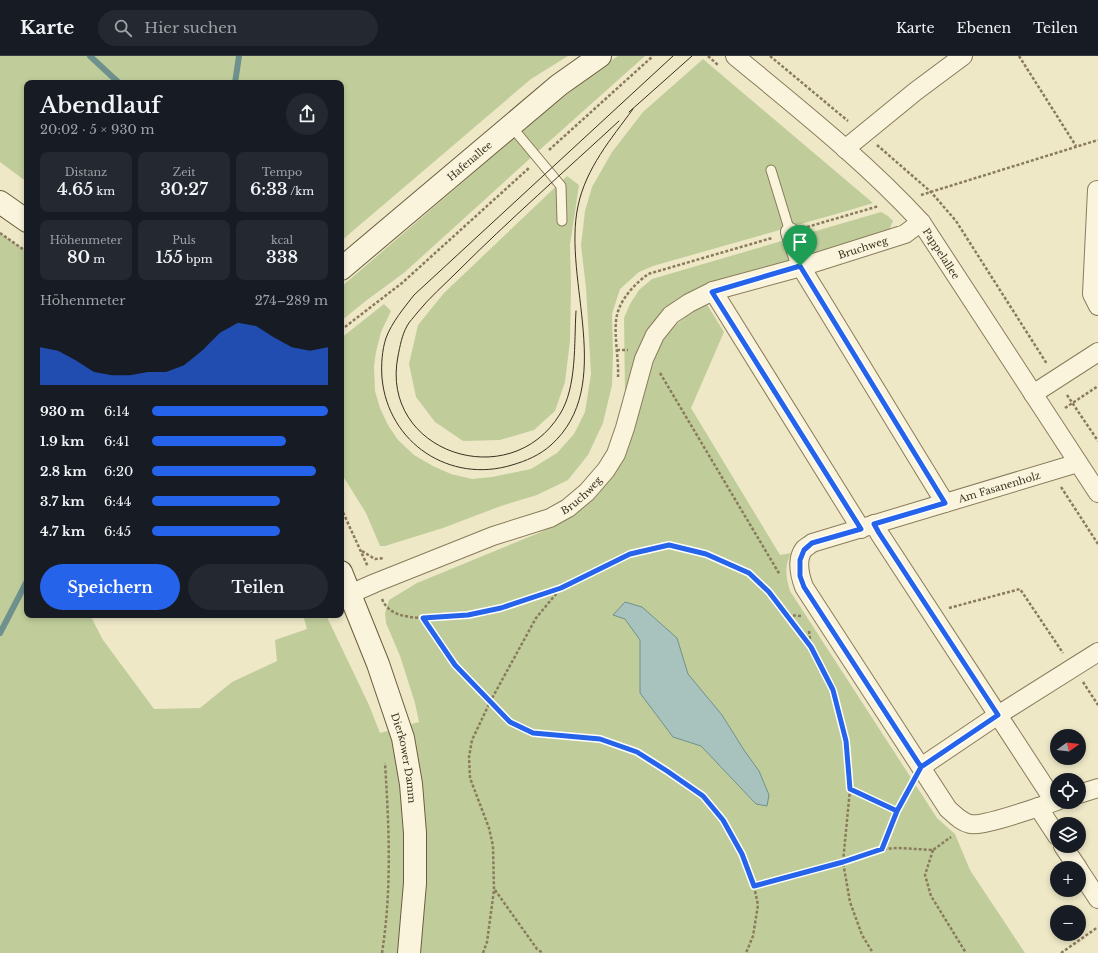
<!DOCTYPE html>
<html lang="de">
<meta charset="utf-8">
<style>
body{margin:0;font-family:"Libre Baskerville",serif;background:#242831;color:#f1f3f6;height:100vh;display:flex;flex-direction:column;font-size:15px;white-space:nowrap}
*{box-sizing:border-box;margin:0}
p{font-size:13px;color:#9ea1a6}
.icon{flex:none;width:22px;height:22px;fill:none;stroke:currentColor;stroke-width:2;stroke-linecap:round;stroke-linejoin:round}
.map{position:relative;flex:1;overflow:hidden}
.drawer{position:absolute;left:24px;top:24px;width:320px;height:538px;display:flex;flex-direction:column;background:#171b24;border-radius:8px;box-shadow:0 2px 6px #0003}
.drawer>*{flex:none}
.needle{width:26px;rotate:75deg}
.controls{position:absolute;left:1050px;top:673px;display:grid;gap:8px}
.controls a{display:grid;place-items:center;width:36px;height:36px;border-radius:50%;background:#171b24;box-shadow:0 2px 6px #0003;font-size:20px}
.pin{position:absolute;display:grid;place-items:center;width:34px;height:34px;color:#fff;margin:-41px -17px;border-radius:50% 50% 50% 0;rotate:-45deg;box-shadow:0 0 4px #0007}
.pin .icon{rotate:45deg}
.round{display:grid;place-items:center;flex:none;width:42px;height:42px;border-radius:21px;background:#242831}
.overview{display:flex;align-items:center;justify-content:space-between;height:68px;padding:0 16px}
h1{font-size:22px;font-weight:600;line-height:30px}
.figures{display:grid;grid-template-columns:repeat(3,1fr);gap:6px;height:68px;padding:4px 16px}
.figures div{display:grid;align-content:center;border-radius:8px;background:#242831;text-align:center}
.figures b{font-size:17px;font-weight:600}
.figures small{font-size:11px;font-weight:400}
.figures p{font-size:11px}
.chart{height:112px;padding:8px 16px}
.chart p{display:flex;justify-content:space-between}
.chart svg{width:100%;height:72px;margin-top:4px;fill:#2563eb;opacity:.7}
.action{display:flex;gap:8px;margin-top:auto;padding:8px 16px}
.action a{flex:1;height:46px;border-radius:24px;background:#2563eb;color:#fff;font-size:16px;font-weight:600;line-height:46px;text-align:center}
.action a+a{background:#242831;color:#f1f3f6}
ul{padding:0 16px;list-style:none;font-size:13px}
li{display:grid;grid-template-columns:64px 48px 1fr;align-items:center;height:30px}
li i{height:10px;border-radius:5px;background:#2563eb}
header{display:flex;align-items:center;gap:24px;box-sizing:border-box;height:56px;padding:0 20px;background:#171b24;border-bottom:1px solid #363941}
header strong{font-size:19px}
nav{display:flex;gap:22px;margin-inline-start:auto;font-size:14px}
.search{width:280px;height:36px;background:#242831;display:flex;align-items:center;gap:10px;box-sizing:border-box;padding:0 14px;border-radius:22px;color:#9ea1a6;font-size:15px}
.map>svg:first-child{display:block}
.green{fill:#c0cd9b}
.water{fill:#a8c2be;stroke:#6f918d}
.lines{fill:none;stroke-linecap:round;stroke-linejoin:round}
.stream{stroke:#6f918d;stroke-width:6}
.lane-casing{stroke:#8a7b5c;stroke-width:11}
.street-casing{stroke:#8a7b5c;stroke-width:20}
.secondary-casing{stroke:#6c5c3f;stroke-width:24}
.path{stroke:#8a7b5c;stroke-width:2.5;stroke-dasharray:3 2;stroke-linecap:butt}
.lane{stroke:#f9f4db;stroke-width:9}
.street{stroke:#f9f4db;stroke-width:18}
.secondary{stroke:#f9f4db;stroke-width:22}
.tram{stroke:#3a3120;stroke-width:1}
.route-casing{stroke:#fff;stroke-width:8}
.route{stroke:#2563eb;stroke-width:5}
.labels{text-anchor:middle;stroke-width:3.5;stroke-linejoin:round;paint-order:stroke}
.street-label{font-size:10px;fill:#3a3120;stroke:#f6f1d7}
</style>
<header>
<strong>Karte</strong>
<div class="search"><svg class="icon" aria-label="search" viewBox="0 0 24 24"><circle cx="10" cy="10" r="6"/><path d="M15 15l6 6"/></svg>Hier suchen</div>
<nav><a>Karte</a><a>Ebenen</a><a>Teilen</a></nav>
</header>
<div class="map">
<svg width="1098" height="897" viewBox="0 0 1098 897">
<rect width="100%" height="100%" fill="#eee8c7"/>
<path class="green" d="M0 0H568L531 23 341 185V27H27V126L0 106Z
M618 0H645L525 107 405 216 367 244 341 265V231L542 58 607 7Z
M703 3 873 147 850 154 653 210 639 216 620 233 612 258 613 298 612 329 603 367 588 399 568 424 537 439 501 450 443 472 385 490H380L366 457 341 417V282L384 248 391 255 381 276 376 296 374 310 375 335 380 352 388 369 398 384 414 399 433 410 451 418 472 423 492 421 531 413 557 397 574 378 585 356 591 318 586 232 581 189 585 155 592 131 612 96 643 56Z
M567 120 579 129 570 189 571 230 570 285 565 326 555 355 534 374 500 384 463 385 435 366 416 341 409 308 418 269 444 237Z
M881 156 888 160 893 165 889 174 880 180 703 231 650 273 635 300 626 338H625L624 262 630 248 639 234 652 223Z
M0 177 27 196V559H90L103 584 154 653 200 652 232 626 277 605 275 584 307 573 303 559H326L369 649 380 677 419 666 415 647 400 600 386 567 385 557 389 544 417 527 541 476 567 462 643 337 658 293 665 282 676 269 688 259 706 247 724 276 691 352 780 499 791 497C784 512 786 520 790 535L937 762 955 778 970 814 1025 897H0Z"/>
<path class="water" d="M625 546 642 551 677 582 688 618 722 659 744 694 759 715 769 739 767 750 756 748 701 690 673 681 640 637V584L625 563 613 559Z"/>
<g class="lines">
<path class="stream" d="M90 0 119 27
M235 27 239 0
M0 577 27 525"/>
<g class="lane-casing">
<path id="lane" d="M511 70 561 130 562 165
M771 114 790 176"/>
</g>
<g class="street-casing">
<g id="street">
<path id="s1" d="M735 0C799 53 865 105 921 166L1098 437"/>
<path d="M845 93 916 35 963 0"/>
<path d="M1097 134 1092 238 1098 250"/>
<path d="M790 176 801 211 945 447"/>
<path d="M713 235 861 473"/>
<path d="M1033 338 1098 296"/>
<path d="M874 468 879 477 1054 745"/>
<path id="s2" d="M350 538 375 527 493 480 550 462 568 452 587 436 606 414 616 398 625 372 644 303 655 279 671 259 689 247 713 235 801 211 905 178 921 166"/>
<path d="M921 711 998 659 1098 596"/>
<path d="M1079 738 1098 732"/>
<path id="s3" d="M1057 745C1040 750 984 771 970 768 961 766 955 759 948 753L804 531C800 520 796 503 804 493 806 491 810 489 812 487L1078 407"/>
<path d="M1038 751 1057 780"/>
<path d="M1063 790 1078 812"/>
<path d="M1079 814 1098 843"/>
</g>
</g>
<g class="secondary-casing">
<g id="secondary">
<path d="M0 146 27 165"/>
<path id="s4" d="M341 213 559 29 600 0"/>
<path id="s5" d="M341 516 378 608 403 682 411 728 415 777V827L409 897"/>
</g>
</g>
<path class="path" d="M708 0 718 9
M770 0 848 65
M1019 0 1076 90
M877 89 931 136 956 165 1047 308
M549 94 653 0
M921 139 1098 84
M807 171 879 150
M0 177 27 196
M341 274 402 227 529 112
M617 294H628
M660 317 780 519
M618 321C619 302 613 276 617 259 621 242 635 228 648 218L772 182
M1067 339 1098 385
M1065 352 1098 330
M1061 431 1098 488
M341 452 368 511
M362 495 375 503 384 502
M382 543C389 560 407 561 423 562L455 609 510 667 533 677 600 683 637 697 667 715 703 741 723 763 742 798 754 830 758 849 753 880 746 897
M949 552 1020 533 1063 597
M788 559 801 560
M423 562 468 559 501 552 561 532 630 498 669 489 706 498 749 517 769 536 811 591 833 634 846 685 850 733 843 806 850 846 862 879 873 897
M809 575 811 590
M1083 626 1098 649
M850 733 897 755
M882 793 897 755 910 730
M933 794 925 819 931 840 966 897
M754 830 843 806 882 793 898 792 933 794 951 781
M495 834 537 893 543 897
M382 897C392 833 389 771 385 707
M483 897 487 886 494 834 493 790 489 772 470 722 469 701 472 684 490 646 536 562 561 532
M1061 897 1098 871"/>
<use href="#lane" class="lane"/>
<use href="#street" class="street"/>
<use href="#secondary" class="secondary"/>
<path class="tram" d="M633 53C611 83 586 112 578 150 562 224 617 330 551 389 540 399 526 405 512 409 450 428 388 387 382 322 381 309 382 294 386 282 392 266 404 252 414 239L673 0
M629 56 692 0
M576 255C574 287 577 331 560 358 510 440 379 396 398 300 400 290 402 279 407 270 409 266 414 261 417 257 429 242 444 229 457 216 509 164 565 115 619 65"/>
</g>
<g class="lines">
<g class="route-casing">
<path id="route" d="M800 210 945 447 874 468 879 477 998 659 921 711 897 755 850 733 846 685 833 634 811 591 769 536 749 517 706 498 669 489 630 498 561 532 501 552 468 559 423 562 455 609 510 666 533 677 600 683 637 696 667 715 703 740 723 764 742 798 754 830 843 806 882 793 897 755 921 711 804 531 800 520V504L804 494 812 487 861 473 712 236 800 210"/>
</g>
<use href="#route" class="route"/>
</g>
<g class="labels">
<g class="street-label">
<text dy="4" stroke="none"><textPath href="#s4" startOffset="168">Hafenallee</textPath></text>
<text dy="4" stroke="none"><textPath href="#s2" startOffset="663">Bruchweg</textPath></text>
<text dy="4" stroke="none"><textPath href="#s1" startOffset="287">Pappelallee</textPath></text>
<text dy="4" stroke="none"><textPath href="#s3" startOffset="627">Am Fasanenholz</textPath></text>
<text dy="4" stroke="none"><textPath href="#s2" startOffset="253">Bruchweg</textPath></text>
<text dy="4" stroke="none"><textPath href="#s5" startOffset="197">Dierkower Damm</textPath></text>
</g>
</g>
</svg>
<div class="controls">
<a><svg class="needle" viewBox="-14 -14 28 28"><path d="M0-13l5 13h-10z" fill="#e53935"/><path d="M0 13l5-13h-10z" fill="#9ea1a6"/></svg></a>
<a><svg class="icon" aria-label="locate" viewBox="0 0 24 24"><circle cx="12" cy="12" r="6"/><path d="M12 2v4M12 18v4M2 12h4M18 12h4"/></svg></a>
<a><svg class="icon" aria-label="layers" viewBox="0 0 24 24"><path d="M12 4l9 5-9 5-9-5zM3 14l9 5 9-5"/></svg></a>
<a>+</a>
<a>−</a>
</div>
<div class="pin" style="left:800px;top:210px;background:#1e9e55"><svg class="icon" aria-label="arrive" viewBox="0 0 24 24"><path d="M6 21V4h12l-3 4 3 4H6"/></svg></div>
<section class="drawer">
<div class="overview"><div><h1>Abendlauf</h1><p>20:02 · 5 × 930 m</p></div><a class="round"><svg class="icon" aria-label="share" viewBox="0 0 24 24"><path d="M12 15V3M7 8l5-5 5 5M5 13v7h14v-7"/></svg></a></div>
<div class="figures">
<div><p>Distanz</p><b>4.65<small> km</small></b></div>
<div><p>Zeit</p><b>30:27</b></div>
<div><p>Tempo</p><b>6:33<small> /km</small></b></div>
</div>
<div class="figures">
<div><p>Höhenmeter</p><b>80<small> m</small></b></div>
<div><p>Puls</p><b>155<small> bpm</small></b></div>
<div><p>kcal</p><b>338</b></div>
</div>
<div class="chart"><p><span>Höhenmeter</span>274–289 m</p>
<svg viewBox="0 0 160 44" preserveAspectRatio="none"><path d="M0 44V21L10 23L20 29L30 36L40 38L50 38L60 36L70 36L80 32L90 23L100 12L110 6L120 8L130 15L140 21L150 23L160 21V44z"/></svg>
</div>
<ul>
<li><b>930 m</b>6:14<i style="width:100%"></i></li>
<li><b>1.9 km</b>6:41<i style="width:76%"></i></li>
<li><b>2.8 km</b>6:20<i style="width:93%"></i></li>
<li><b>3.7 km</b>6:44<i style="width:73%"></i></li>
<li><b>4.7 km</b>6:45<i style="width:73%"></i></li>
</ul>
<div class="action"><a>Speichern</a><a>Teilen</a></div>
</section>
</div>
